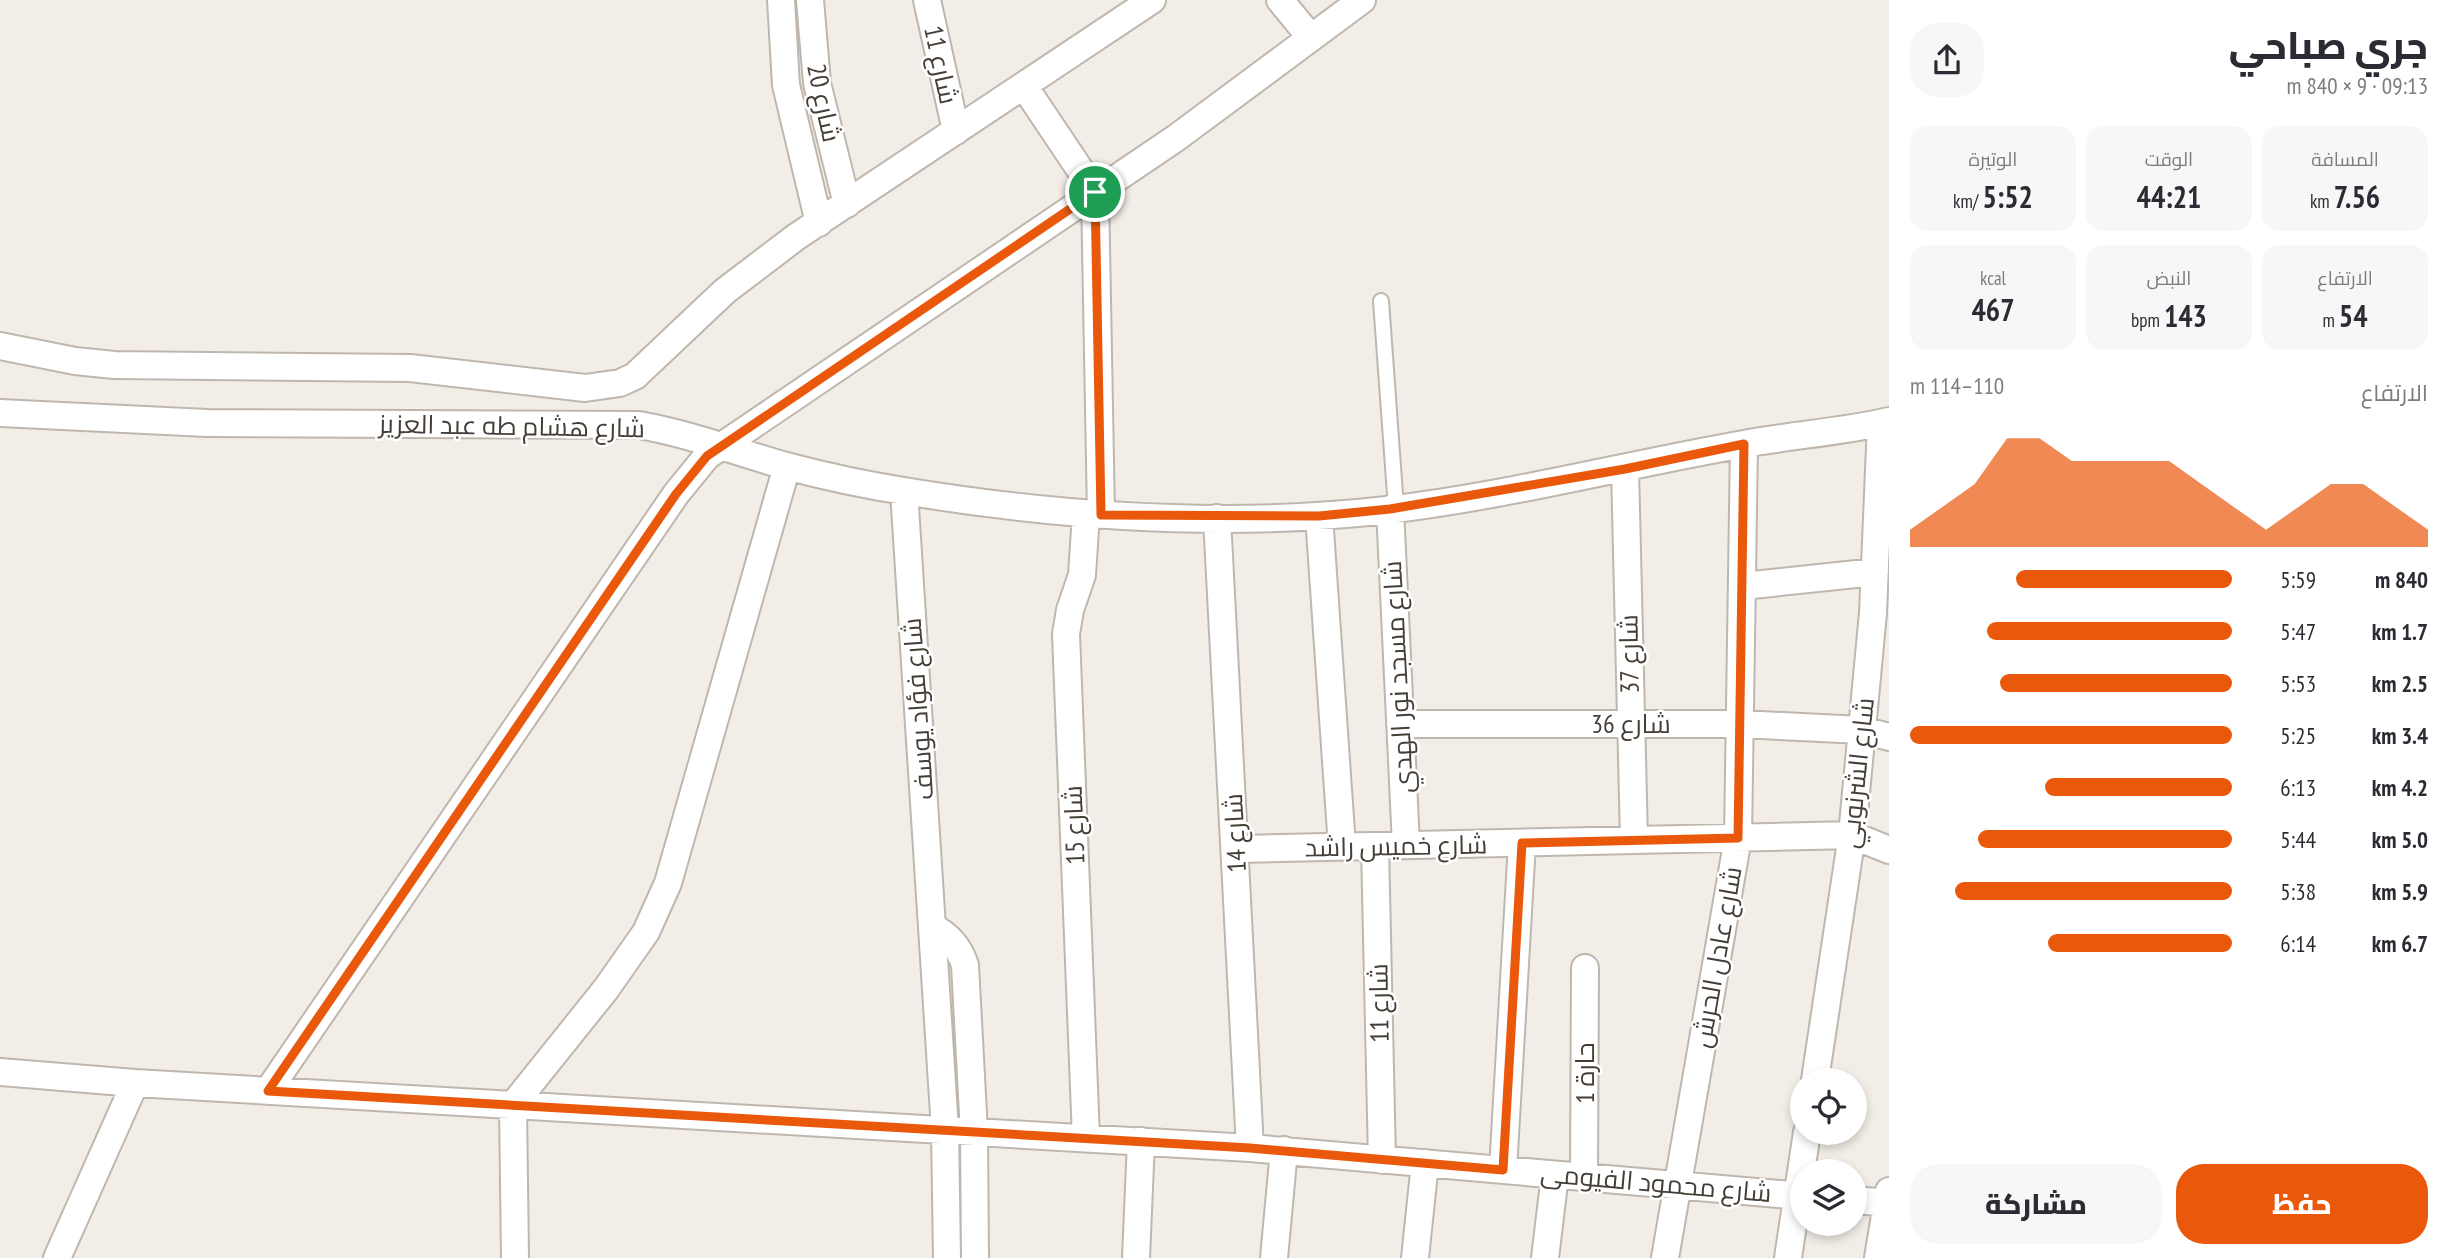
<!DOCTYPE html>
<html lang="ar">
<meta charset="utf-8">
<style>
body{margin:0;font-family:"PT Sans Narrow",Cairo,sans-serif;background:#f7f7f7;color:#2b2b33;direction:rtl;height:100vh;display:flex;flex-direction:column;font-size:26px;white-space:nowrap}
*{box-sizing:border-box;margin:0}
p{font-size:23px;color:#7c7c81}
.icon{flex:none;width:38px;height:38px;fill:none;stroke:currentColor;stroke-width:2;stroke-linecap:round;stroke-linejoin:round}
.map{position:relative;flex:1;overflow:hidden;direction:ltr}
.details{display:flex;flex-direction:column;background:#fff;width:560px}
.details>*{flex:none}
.buttons{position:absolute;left:1790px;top:1068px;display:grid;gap:14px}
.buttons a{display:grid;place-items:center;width:77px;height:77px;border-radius:50%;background:#fff;box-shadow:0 4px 10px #0003;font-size:35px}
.pin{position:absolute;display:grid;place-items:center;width:60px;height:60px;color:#fff;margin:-30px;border:4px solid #fff;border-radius:50%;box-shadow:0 2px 7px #0007}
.round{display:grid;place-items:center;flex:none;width:74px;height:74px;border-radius:28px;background:#f7f7f7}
.head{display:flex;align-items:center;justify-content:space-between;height:119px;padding:0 21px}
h1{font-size:38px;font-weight:800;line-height:52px}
.metrics{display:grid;grid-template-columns:repeat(3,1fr);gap:10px;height:119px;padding:7px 21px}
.metrics div{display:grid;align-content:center;border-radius:18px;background:#f7f7f7;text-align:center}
.metrics b{font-size:30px;font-weight:800}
.metrics small{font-size:19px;font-weight:400}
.metrics p{font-size:19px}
.chart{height:196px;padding:14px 21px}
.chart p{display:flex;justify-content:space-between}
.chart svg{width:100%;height:126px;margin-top:7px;fill:#ea580c;opacity:.7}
.action{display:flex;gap:14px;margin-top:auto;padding:14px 21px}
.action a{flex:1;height:80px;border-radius:28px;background:#ea580c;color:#fff;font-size:28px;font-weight:800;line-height:80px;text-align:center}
.action a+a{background:#f7f7f7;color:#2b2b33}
ul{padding:0 21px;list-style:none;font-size:23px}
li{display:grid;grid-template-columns:112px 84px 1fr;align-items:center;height:52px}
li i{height:18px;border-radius:9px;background:#ea580c}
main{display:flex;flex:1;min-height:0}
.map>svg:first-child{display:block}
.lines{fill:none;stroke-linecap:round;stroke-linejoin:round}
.lane-casing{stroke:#bfb7ad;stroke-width:18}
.street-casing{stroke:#bfb7ad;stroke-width:30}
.lane{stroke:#fff;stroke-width:14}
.street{stroke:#fff;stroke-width:26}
.route-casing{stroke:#fff;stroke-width:14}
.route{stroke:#ea580c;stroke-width:9}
.labels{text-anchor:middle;stroke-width:5;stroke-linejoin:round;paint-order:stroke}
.street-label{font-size:26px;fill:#443e37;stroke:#fff}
</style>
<main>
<section class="details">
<div class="head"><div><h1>جري صباحي</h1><p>09:13 · 9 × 840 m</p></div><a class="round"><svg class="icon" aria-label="share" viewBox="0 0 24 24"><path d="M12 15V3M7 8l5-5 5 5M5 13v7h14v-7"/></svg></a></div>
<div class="metrics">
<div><p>المسافة</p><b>7.56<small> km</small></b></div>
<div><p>الوقت</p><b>44:21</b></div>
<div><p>الوتيرة</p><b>5:52<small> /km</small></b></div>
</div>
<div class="metrics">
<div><p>الارتفاع</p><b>54<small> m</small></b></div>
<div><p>النبض</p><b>143<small> bpm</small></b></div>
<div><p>kcal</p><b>467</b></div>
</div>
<div class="chart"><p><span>الارتفاع</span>110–114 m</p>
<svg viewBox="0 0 160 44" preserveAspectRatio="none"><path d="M0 44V38L10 30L20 22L30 6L40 6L50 14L60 14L70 14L80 14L90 22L100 30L110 38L120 30L130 22L140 22L150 30L160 38V44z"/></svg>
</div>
<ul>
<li><b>840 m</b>5:59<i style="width:67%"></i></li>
<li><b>1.7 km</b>5:47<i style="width:76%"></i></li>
<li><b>2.5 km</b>5:53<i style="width:72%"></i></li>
<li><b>3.4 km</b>5:25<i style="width:100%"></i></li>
<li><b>4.2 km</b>6:13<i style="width:58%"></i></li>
<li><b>5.0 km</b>5:44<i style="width:79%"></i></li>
<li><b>5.9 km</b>5:38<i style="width:86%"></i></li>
<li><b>6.7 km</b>6:14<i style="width:57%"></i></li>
</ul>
<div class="action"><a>حفظ</a><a>مشاركة</a></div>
</section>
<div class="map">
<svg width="1889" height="1258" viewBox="0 0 1889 1258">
<rect width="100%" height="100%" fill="#f2eee7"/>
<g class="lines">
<g class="lane-casing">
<path id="lane" d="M1381 301 1396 508"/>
</g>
<g class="street-casing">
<path id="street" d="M781 0 786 85 819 223
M810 0 817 83 847 204
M927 0 956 131
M1280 0 1311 38
M1024 86 1095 192 1101 515
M0 346 75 361 114 365 410 368 585 388 620 383 635 376 725 291 796 237 1152 0
M0 413 207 423 639 425C690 434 736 452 786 466 824 476 865 485 904 491 1062 517 1228 528 1387 510 1507 496 1625 465 1744 444 1792 435 1842 432 1889 421
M1625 469 1634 840
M904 491 945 1130 947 1258
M1390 509 1406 845
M1319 516 1342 847
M1217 518 1250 1148
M1743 586 1875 572
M1400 724H1740L1862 730 1889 737
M1375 846 1382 1160
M1237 849 1852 835 1889 850
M932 927C949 935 959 947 965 965L974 1132 975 1258
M0 1072 135 1083 1250 1148 1802 1196
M1815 1080 1852 835 1873 613 1881 423 1889 424
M268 1091 676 494 707 456 1176 138 1362 0
M1086 1138 1066 634 1070 610 1082 575 1086 514
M1503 1170 1522 843
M1584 1177 1585 968
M1855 1200 1889 1203
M57 1258 135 1083
M515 1258 513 1105 606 989 646 932 668 883 787 466
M1136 1258 1141 1141
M1274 1258 1284 1150
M1415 1258 1425 1163
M1545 1258 1555 1175
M1665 1258 1738 838 1744 444
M1788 1258 1807 1132
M1878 1258 1889 1191"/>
</g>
<use href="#lane" class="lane"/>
<use href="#street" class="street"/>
</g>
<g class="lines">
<g class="route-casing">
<path id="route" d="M1095 192 1101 515 1319 516 1390 509 1625 469 1744 444 1738 838 1522 843 1503 1170 1250 1148 268 1091 676 494 707 456Z"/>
</g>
<use href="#route" class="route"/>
</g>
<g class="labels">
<g class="street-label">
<text transform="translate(941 65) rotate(78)" y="9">شارع 11</text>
<text transform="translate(824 103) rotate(78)" y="9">شارع 20</text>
<text transform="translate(512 426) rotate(1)" y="9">شارع هشام طه عبد العزيز</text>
<text transform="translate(1629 654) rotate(-91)" y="9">شارع 37</text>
<text transform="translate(1398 677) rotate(-93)" y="9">شارع مسجد نور الهدي</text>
<text transform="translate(918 709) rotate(-94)" y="9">شارع فؤاد يوسف</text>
<text x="1631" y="733">شارع 36</text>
<text transform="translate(1857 773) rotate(-84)" y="9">شارع الشرنوبي</text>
<text transform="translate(1074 825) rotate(-92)" y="9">شارع 15</text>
<text transform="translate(1235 833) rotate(-93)" y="9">شارع 14</text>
<text transform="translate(1396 846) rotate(-1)" y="9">شارع خميس راشد</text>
<text transform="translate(1717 957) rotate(-80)" y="9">شارع عادل الحرش</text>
<text transform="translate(1379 1003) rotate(-91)" y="9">شارع 11</text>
<text transform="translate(1585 1073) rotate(-90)" y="9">حارة 1</text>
<text transform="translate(1656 1183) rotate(5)" y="9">شارع محمود الفيومى</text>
</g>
</g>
</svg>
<div class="buttons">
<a><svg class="icon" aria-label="locate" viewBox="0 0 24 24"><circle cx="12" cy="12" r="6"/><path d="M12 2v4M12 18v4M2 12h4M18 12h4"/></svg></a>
<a><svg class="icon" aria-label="layers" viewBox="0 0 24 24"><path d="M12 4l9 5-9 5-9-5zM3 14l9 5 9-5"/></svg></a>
</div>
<div class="pin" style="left:1095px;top:192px;background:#1e9e55"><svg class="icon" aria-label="arrive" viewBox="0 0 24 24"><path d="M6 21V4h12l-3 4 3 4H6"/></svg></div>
</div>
</main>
